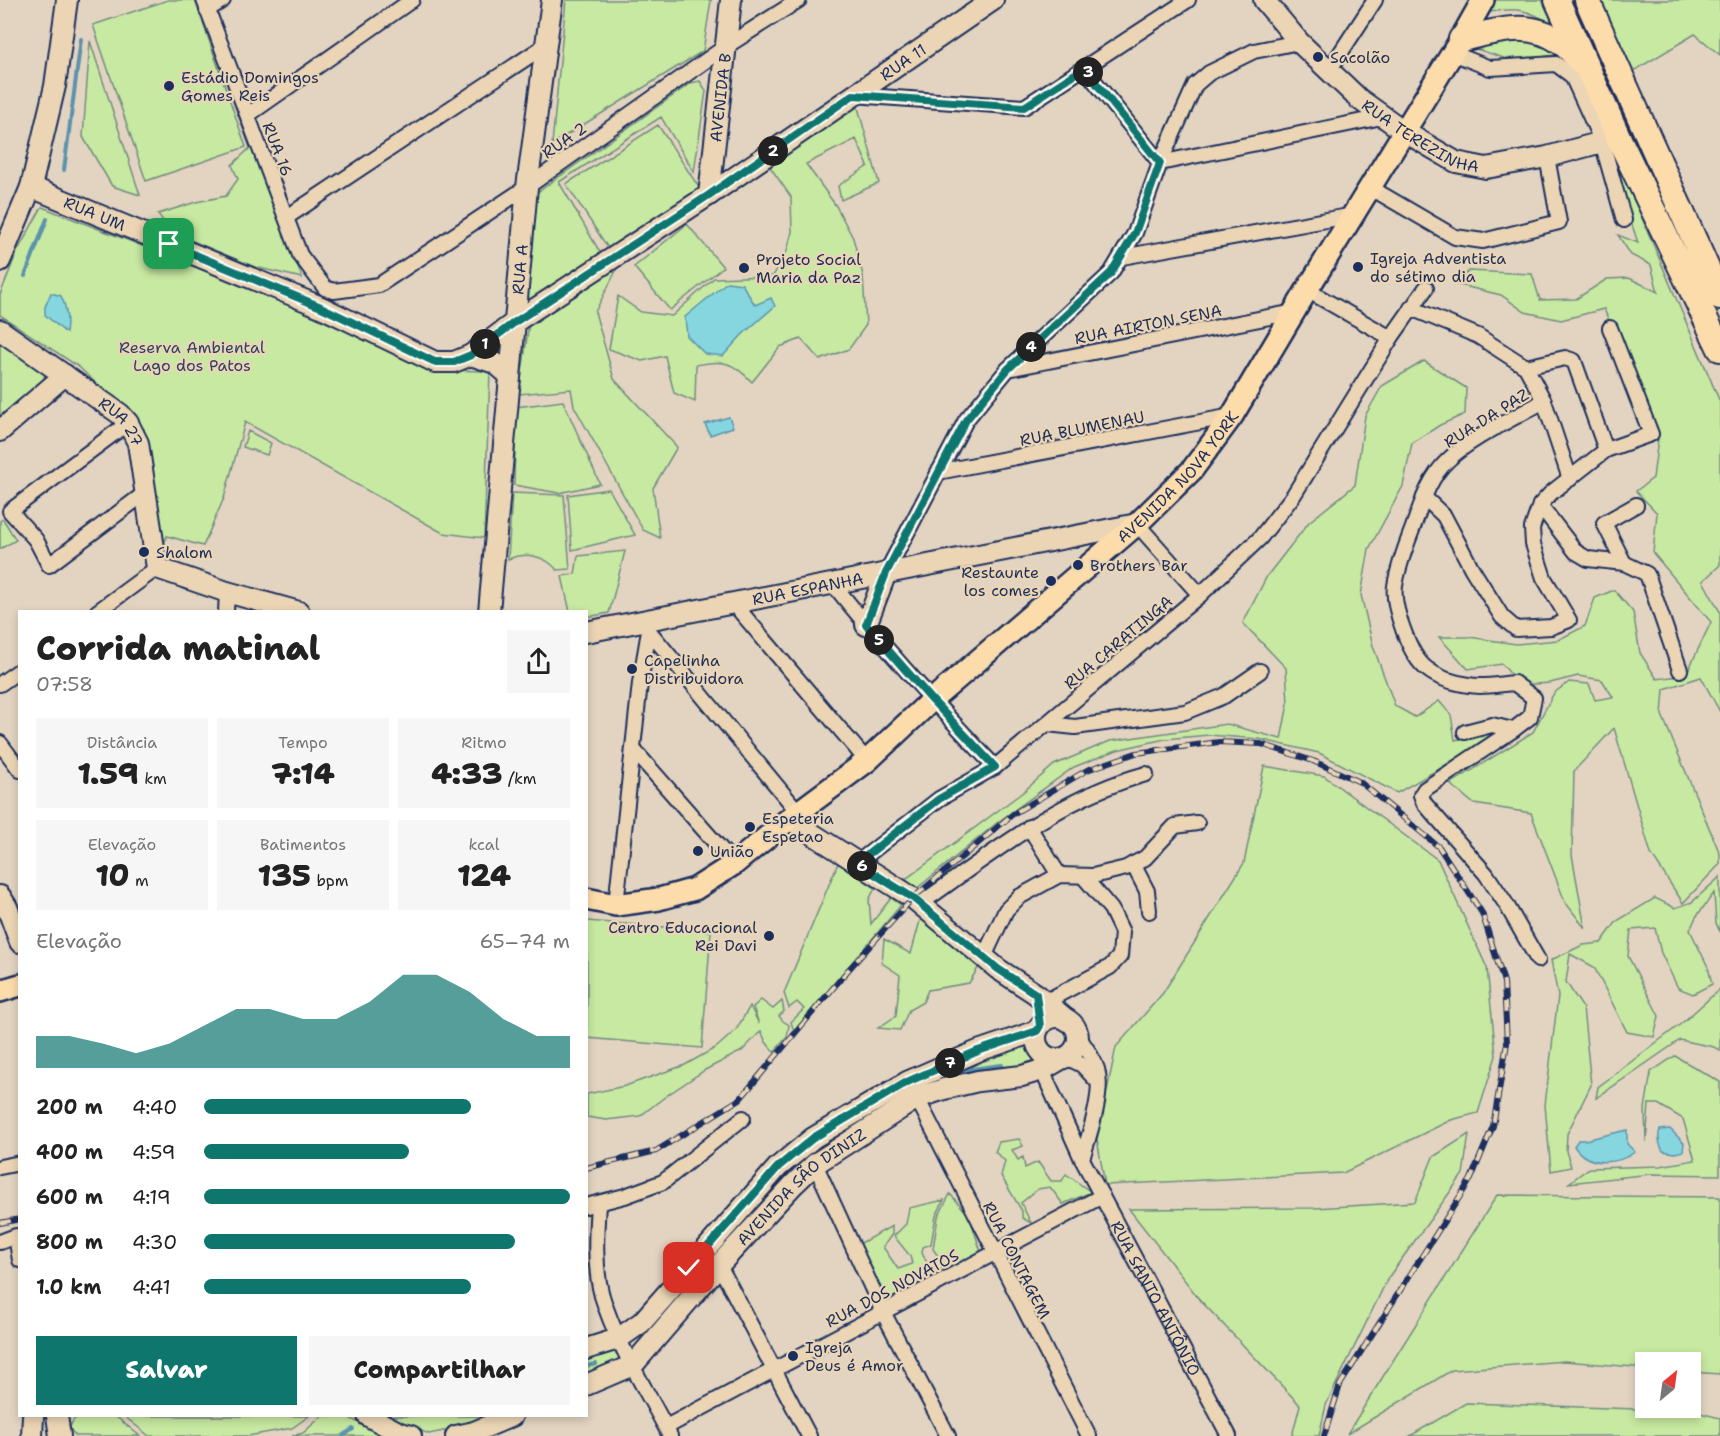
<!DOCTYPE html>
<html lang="pt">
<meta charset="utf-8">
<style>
body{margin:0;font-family:"Shantell Sans",sans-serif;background:#f6f6f6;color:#222;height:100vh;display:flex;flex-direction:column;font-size:22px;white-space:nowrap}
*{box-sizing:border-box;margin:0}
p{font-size:20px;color:#767676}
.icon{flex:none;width:33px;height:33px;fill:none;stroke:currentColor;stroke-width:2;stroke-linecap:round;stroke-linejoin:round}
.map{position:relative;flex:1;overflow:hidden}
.sheet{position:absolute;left:18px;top:610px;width:570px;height:807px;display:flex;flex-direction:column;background:#fff;border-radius:0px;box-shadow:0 3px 9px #0003}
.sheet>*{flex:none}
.needle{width:39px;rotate:29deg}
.tools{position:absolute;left:1635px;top:1352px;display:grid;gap:12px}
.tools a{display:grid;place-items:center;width:66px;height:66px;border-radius:0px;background:#fff;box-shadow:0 3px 9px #0003;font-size:30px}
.pin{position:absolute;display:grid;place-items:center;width:51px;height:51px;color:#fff;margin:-26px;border-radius:12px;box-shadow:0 3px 9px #0006}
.km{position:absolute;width:30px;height:30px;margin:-15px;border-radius:50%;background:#222;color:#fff;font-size:16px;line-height:30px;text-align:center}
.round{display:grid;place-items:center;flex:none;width:63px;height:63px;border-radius:0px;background:#f6f6f6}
.summary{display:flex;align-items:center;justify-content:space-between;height:102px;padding:0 18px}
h1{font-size:33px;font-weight:800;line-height:45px}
.metrics{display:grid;grid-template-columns:repeat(3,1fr);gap:9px;height:102px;padding:6px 18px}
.metrics div{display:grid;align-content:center;border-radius:0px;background:#f6f6f6;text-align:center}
.metrics b{font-size:30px;font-weight:800}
.metrics small{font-size:16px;font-weight:400}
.metrics p{font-size:16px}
.chart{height:168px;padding:12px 18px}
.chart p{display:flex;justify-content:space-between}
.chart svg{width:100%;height:108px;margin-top:6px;fill:#0f766e;opacity:.7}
.action{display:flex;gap:12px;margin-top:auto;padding:12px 18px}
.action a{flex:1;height:69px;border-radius:0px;background:#0f766e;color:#fff;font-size:24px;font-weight:800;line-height:69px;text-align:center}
.action a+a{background:#f6f6f6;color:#222}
ul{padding:0 18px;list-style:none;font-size:20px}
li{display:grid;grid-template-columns:96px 72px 1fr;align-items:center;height:45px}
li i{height:15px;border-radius:8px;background:#0f766e}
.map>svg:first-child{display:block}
.green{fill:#c8e9a1;stroke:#728c80;stroke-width:1.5}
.water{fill:#86d6e0;stroke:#5b93ac;stroke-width:1.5}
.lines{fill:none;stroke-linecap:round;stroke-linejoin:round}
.stream{stroke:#5b93ac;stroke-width:4}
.street-casing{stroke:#1b2f5e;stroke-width:18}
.secondary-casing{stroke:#1b2f5e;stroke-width:24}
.primary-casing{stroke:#1b2f5e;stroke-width:26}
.highway-casing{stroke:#1b2f5e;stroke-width:28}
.street{stroke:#ebd5b4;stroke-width:14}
.secondary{stroke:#ebd5b4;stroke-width:20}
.primary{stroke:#fddcac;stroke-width:21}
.highway{stroke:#fddcac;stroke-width:24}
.rail-casing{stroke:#1b2f5e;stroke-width:6}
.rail{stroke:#ebd5b4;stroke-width:4;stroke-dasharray:11;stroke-linecap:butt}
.route-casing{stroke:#fff;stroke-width:12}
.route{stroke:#0f766e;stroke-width:8}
.poi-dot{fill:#1b2f5e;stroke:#ebd5b4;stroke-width:2}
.labels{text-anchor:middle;stroke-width:4.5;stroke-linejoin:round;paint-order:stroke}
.poi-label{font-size:16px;fill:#1b2f5e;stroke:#ebd5b4;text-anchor:start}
.street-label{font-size:16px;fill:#1b2f5e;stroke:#ebd5b4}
.park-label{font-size:16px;fill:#2c4265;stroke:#ebd5b4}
</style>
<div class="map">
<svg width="1720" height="1436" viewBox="0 0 1720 1436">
<rect width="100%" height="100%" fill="#e3d4c1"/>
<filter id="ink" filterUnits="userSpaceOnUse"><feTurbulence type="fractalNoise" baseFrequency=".0167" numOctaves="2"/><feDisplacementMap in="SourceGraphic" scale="12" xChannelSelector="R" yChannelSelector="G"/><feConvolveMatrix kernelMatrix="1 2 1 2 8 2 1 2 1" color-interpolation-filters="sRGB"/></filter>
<g filter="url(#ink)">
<path class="green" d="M168 0H195L246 147 146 181 93 25Z
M566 0H711L703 51 552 144Z
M1491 0H1542L1553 24C1524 8 1517 7 1485 13Z
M1599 0H1720V55L1695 34 1632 72Z
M1502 33 1540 38 1569 57 1578 75 1554 55 1513 61 1470 47Z
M90 41 140 195 112 186 83 137Z
M700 81 706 91 694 172 661 117 559 182 601 254 527 303 535 194 691 83Z
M238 101 302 278 255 267 171 232 158 214 196 202 226 196 238 179 232 165 250 148 234 103Z
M857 104 879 183 841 200 838 186 868 166 856 139 806 164 836 206 853 238 863 275 866 325 849 349 820 360 801 339 780 347 752 382C733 362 723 359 696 365L695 402 674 393 665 356 642 361 609 349 618 296 641 312 672 316 714 278 773 276 787 251 792 232 791 197 768 164Z
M658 125 700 189 608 248 566 184Z
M1610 158 1617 159 1720 402V565L1703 581 1720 612V712L1701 677 1664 689 1662 715 1720 854V864L1683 903 1651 854 1614 728 1574 771 1572 855 1585 928 1565 902 1531 813 1474 804 1450 784 1533 732 1554 693 1569 682 1589 684 1595 700 1613 697 1602 680 1578 676 1550 683 1520 685 1502 664 1468 669 1439 637H1469L1516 644 1558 640 1585 626 1595 598 1614 590 1633 612 1640 653 1657 679 1686 675 1711 622 1653 553 1657 513 1636 491 1653 478 1658 439 1604 309 1561 320 1525 312 1501 295 1455 284 1469 271 1532 274 1540 300 1576 299 1607 279 1629 278 1658 292 1651 265 1631 255 1618 235 1638 243Z
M42 207 251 288 432 370 490 371 484 538 443 533 245 422 224 498 203 546 167 536 161 552 144 429 79 367 0 315V295L17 252Z
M687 224 723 267 670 310 634 267Z
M616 271 595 312 614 379 677 447 653 488 660 538 643 530 574 406 571 389 519 394 529 323 603 274Z
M0 340 45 372C45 390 14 406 0 416Z
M1424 361 1466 388 1465 414 1440 425 1412 443 1403 486 1369 549 1361 595 1373 646 1395 706 1415 717 1439 701 1451 715 1455 740 1490 732 1498 735 1397 793 1319 753 1259 739 1209 735 1165 739 1117 750 1074 767 998 822 915 890 906 879 1023 792 1054 765 1110 741 1227 724 1281 739 1288 704 1286 668 1243 623 1267 576 1309 522 1355 485 1365 416 1382 386Z
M563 401 600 484 559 493 514 485 516 407Z
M248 431 271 443 267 455 243 447Z
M609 489 635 535 572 550 568 495Z
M512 493 564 495 570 569 557 570C545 555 525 552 508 559Z
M3 519 16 540 0 549V521Z
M625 551 609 613 587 617 586 612H570L562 576 575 574 578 556Z
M1264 766 1324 776 1438 860 1487 968 1496 1056 1478 1113 1451 1120 1343 1173 1105 1185 1097 1139 1116 1047 1163 993 1244 863Z
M838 863 875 888 869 900 871 924 891 898 901 905 794 1031 791 1022 804 1009 797 1002 789 1008 784 993Z
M1720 877V932L1716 923 1714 893 1696 917 1690 930 1708 967 1712 984 1693 994 1678 988 1661 953 1655 928 1631 930 1628 956 1659 1016 1654 1037 1627 1032 1594 967 1570 954 1566 982 1583 1008 1591 1085 1567 1134 1566 1151 1571 1167 1551 1171 1545 1105 1558 996 1551 960 1583 945 1601 943 1617 921 1655 898 1675 908 1692 902Z
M921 917 980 965 969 983 928 990 923 1002 909 1010 900 1030 878 1028 896 1016 900 975 882 963 884 939 911 954Z
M587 921 711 931 702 1048 587 1038Z
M1720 989V1051L1714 1047 1680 1040 1596 1098 1598 1087 1682 1023Z
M761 1000 773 1009 782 1001 784 1011 779 1016 783 1021 789 1025 787 1037 774 1052 766 1042 761 1031 742 1051 705 1070 666 1096 640 1116 606 1120 587 1117V1094L625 1086 685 1065 717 1047 736 1030 750 1006 759 1024 753 1007Z
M1030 1038 1033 1053 1041 1063 936 1085V1075Z
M1675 1056 1720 1082V1175L1651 1174 1569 1183 1589 1168 1660 1166 1695 1160 1683 1119 1658 1104H1649L1646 1142 1645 1109 1651 1072Z
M1469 1134 1463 1174 1388 1278 1326 1405 1319 1436H1292L1300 1405 1200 1300 1129 1209 1315 1208 1415 1202 1433 1157Z
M1019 1139 1023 1146 1012 1150 1018 1160 1023 1157 1025 1168 1038 1162 1051 1181H1062L1066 1174 1091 1192 1063 1204 1050 1187 1038 1189 1021 1203 1031 1223 1022 1218V1211L1001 1176 1005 1161 995 1152 999 1142Z
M950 1194 969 1215 981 1252 891 1300 881 1298 857 1245 892 1226V1234L883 1247 898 1269 912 1264 910 1256 894 1236 906 1224 909 1208 944 1200 936 1216 931 1244 923 1247 922 1253 932 1272 946 1267 933 1249 938 1217Z
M1497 1195 1720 1197V1374L1691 1372 1690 1362H1646L1645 1368 1565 1361 1452 1370 1347 1434Z
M610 1348 619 1356 618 1366 587 1381 586 1356Z
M1466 1403 1692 1411 1720 1418V1436H1410Z
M76 1416H115L140 1436H76L69 1428Z
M124 1416H309L292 1428 248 1436H149Z
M322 1416H346L384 1436H292L303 1433Z
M385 1416H497L476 1424 429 1434Z"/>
<path class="water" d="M727 282 742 284 755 305 771 298 775 306 742 335 723 356 705 354 687 336 685 317Z
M51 293 61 296C67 308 68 320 66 333L45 315V307Z
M729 417 733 427 710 435 705 424Z
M1670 1129 1684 1143 1683 1151 1675 1153 1663 1151C1659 1144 1657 1138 1660 1130Z
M1627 1130V1144L1635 1152C1617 1165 1587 1167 1574 1146L1578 1140H1585Z"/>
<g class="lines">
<path class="stream" d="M64 170 81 39
M25 276 47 219
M941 1077 964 1070 1002 1065
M816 1152 853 1125
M740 1227 784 1178 810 1156
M586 1366 596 1364
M343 1436 353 1429"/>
<g class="street-casing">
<g id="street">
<path d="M204 0 300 255 325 288 334 291 379 285 527 187 725 47 799 0"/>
<path d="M207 10 223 0"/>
<path d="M1452 53 1490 68 1556 64 1572 76 1602 142 1624 220"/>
<path d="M1084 68 1160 163"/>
<path d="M1328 72 1375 0"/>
<path d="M853 95 1024 107 1188 0"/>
<path d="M248 115 412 0"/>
<path d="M1160 163 1382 117"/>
<path d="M1371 188 1455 237 1483 241 1559 222 1547 157"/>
<path d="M287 217 546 45"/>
<path d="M1122 257 1354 215"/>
<path d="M1307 290 1391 338"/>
<path d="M1411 308 1478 336 1526 367 1544 401 1570 479"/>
<path d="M1526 367 1565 358 1574 361 1606 450"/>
<path d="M1008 369 1294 312"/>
<path d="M128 423 10 511 36 540 49 565 145 493"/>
<path d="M938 472 1232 416"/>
<path d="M1424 497 1444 516 1472 569 1502 617 1516 629 1551 627 1569 620 1544 578 1533 544 1532 528 1540 505 1551 493 1606 450 1651 434 1610 328"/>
<path d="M1540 505 1576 552 1588 559 1624 563 1647 574 1680 670"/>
<path d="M1137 524 1200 595"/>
<path d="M1624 563 1604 523 1636 505"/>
<path d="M886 573 966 420 1008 369 1111 273 1135 233 1160 163 1195 85 1209 73 1254 51 1299 42"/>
<path d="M833 584C884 648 939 708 995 767"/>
<path d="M734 604 867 761"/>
<path d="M97 612 157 568"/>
<path d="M226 612 227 592"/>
<path d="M649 631 799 813"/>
<path d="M0 684 20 670"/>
<path d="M1047 724 1075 727 1185 712 1224 696 1260 671"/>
<path d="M1513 730 1425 789 1421 795 1424 803 1486 874 1506 904 1538 960"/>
<path d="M1465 732 1492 725 1513 730 1530 717 1534 698 1514 683C1500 684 1483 688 1469 685 1455 683 1438 678 1427 669 1410 657 1392 606 1395 586 1398 567 1405 548 1412 530 1421 506 1428 479 1447 461 1470 438 1515 418 1544 401"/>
<path d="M0 743 20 770"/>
<path d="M633 749 734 864"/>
<path d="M1029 827 1059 875"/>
<path d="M857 863 939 799 995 767 1200 595 1260 538 1293 496 1391 338 1426 288"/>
<path d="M1133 864 1147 891 1149 911"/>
<path d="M920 904C991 854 1061 797 1146 774"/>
<path d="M616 905 640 683 649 631 644 622"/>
<path d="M984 957 1006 910 1019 897 1059 875 1093 876 1126 868 1145 858 1175 826 1197 823"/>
<path d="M1045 1002 1110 967 1120 956 1122 932 1111 909 1083 876"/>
<path id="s1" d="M1078 1036C1085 1046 1093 1057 1097 1069 1104 1093 1089 1135 1082 1159L1229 1436"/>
<path d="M1066 1057 1082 1065 1098 1082"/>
<path d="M1042 1070 1082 1159"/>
<path d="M917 1098 1089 1436"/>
<path d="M815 1164 883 1312 948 1436"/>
<path d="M0 1167 20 1163"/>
<path d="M598 1204C596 1234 594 1267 602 1296 617 1346 647 1390 670 1436"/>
<path d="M586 1206 625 1196 663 1182 743 1118"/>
<path d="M0 1242 16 1236 20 1260"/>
<path d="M719 1265 809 1436"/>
<path d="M666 1427 1102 1196"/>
</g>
</g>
<g class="secondary-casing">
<g id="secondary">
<path id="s2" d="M1264 0 1299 42 1359 99 1405 132 1456 162 1486 168 1547 157 1602 142 1620 141"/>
<path id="s3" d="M31 187 321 307 435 362H454L471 355 515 322 709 195 993 0"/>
<path id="s4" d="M709 195 731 0"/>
<path d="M0 261 31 187 55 86 67 0"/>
<path id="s5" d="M0 330 120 414 128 423 138 443 157 568 227 592 299 612"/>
<path d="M471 355 495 363 510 376"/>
<path d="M0 431 65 375"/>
<path id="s6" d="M489 612 527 187 552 0"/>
<path d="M866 625 886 573"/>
<path id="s7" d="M586 632 1137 524"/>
<path d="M789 819 913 898 998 969 1036 994 1068 1021"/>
<path d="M0 896 7 907 20 942"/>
<circle cx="1057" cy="1038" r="21"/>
<path d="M586 1349 618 1339 642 1322 778 1167 813 1138 907 1082 978 1051 1037 1031"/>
<path id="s8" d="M586 1385 633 1365 719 1265 793 1185 815 1164 917 1098 944 1089 978 1081 1022 1076 1042 1070 1061 1059"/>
<path d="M57 1416 60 1436"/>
<path d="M368 1416 400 1433 411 1436"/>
<path d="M32 1436 33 1416"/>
<path d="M456 1436 474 1432 512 1416"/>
</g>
</g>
<g class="primary-casing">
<g id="primary">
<path id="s9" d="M586 899 616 905 659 899 695 889 734 864 789 819 867 761 932 700 1137 524 1192 470 1232 416 1307 290 1461 39 1483 0"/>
<path d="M0 991 20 985"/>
</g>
</g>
<g class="highway-casing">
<path id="highway" d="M1557 0 1620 141 1720 349
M1587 0 1720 297
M1461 39C1497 31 1528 19 1561 42 1568 47 1575 56 1581 62"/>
</g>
<use href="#street" class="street"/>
<use href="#secondary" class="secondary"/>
<use href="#primary" class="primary"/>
<use href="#highway" class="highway"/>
<g class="rail-casing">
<path id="rail" d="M586 1168 656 1151 740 1099 849 969 913 898 1013 814 1087 770 1136 753 1219 742 1261 744 1313 761 1360 782 1439 847 1482 913 1504 982 1507 1043 1493 1126 1471 1179 1340 1385 1324 1436
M0 1223 20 1219"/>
</g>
<use href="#rail" class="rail"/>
</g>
</g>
<g class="lines" filter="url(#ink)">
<g class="route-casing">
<path id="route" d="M169 244 321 307 435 362H454L471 355 515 322 709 195 853 95 1024 107 1084 68 1160 163 1135 233 1111 273 1008 369 966 420 886 573 866 625 932 700 995 767 939 799 857 863 913 898 998 969 1036 994 1040 1026 1037 1031 978 1051 907 1082 813 1138 778 1167 689 1268"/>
</g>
<use href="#route" class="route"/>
</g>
<g class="poi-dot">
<circle cx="1318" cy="57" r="6"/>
<circle cx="169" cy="86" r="6"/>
<circle cx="1358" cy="267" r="6"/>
<circle cx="744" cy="268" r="6"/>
<circle cx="144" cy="552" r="6"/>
<circle cx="1078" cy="565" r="6"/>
<circle cx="1051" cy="581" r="6"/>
<circle cx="632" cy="669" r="6"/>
<circle cx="750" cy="827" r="6"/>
<circle cx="698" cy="851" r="6"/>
<circle cx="769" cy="936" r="6"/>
<circle cx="793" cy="1356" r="6"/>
</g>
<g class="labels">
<g class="poi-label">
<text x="1330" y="63">Sacolão</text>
<text x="181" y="83">Estádio Domingos<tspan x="181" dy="18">Gomes Reis</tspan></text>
<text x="1370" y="264">Igreja Adventista<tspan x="1370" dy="18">do sétimo dia</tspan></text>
<text x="756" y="265">Projeto Social<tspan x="756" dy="18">Maria da Paz</tspan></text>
<text x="156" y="558">Shalom</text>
<text x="1090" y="571">Brothers Bar</text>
<text x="1039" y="578" text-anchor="end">Restaunte<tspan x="1039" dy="18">los comes</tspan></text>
<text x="644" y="666">Capelinha<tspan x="644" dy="18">Distribuidora</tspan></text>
<text x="762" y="824">Espeteria<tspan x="762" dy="18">Espetao</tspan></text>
<text x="710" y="857">União</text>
<text x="757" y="933" text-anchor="end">Centro Educacional<tspan x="757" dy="18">Rei Davi</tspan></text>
<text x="805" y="1353">Igreja<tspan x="805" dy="18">Deus é Amor</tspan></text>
</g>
<g class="street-label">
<text dy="6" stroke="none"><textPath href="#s3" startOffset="1000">RUA 11</textPath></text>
<text dy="6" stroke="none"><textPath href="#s4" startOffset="98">AVENIDA B</textPath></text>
<text dy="6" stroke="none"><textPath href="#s2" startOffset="210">RUA TEREZINHA</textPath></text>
<text transform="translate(564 140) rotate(-35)" y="6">RUA 2</text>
<text transform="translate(278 149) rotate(69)" y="6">RUA 16</text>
<text dy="6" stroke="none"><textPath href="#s3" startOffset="69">RUA UM</textPath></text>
<text dy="6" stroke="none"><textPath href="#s6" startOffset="344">RUA A</textPath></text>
<text transform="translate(1148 324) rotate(-11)" y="6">RUA AIRTON SENA</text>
<text transform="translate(1486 418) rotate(-32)" y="6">RUA DA PAZ</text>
<text dy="6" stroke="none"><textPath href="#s5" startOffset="153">RUA 27</textPath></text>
<text transform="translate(1082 428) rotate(-11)" y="6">RUA BLUMENAU</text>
<text dy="6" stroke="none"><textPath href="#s9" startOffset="748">AVENIDA NOVA YORK</textPath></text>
<text dy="6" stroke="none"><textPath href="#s7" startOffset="226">RUA ESPANHA</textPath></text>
<text transform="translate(1118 642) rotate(-40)" y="6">RUA CARATINGA</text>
<text dy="6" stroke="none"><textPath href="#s8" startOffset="297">AVENIDA SÃO DINIZ</textPath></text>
<text transform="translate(1017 1260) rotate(63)" y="6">RUA CONTAGEM</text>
<text transform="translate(892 1288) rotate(-28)" y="6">RUA DOS NOVATOS</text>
<text dy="6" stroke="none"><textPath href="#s1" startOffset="288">RUA SANTO ANTÔNIO</textPath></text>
</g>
<g class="park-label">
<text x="192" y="353">Reserva Ambiental<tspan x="192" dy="18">Lago dos Patos</tspan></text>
</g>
</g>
</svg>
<div class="tools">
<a><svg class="needle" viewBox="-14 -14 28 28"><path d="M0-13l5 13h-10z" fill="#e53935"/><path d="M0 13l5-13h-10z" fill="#767676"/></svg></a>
</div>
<div class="pin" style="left:169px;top:244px;background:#1e9e55"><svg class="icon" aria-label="arrive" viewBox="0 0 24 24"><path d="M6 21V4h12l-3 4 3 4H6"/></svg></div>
<div class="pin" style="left:689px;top:1268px;background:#d93025"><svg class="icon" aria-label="check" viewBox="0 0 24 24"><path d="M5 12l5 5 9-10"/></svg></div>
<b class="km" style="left:485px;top:344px">1</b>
<b class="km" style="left:773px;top:151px">2</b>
<b class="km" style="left:1088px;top:72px">3</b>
<b class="km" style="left:1031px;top:347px">4</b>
<b class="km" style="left:879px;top:640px">5</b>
<b class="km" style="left:862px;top:866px">6</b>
<b class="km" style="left:950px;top:1063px">7</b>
<section class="sheet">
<div class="summary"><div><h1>Corrida matinal</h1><p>07:58</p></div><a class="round"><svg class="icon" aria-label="share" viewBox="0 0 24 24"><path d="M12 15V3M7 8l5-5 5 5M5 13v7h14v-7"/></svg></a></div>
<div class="metrics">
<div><p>Distância</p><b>1.59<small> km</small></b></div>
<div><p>Tempo</p><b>7:14</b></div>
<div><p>Ritmo</p><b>4:33<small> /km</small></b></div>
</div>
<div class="metrics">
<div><p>Elevação</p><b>10<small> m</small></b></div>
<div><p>Batimentos</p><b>135<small> bpm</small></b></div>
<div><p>kcal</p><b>124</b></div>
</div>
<div class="chart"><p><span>Elevação</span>65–74 m</p>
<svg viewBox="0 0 160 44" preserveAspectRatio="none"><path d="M0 44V31L10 31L20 34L30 38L40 34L50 27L60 20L70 20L80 24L90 24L100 17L110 6L120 6L130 13L140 24L150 31L160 31V44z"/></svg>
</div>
<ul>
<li><b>200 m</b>4:40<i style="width:73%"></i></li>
<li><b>400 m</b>4:59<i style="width:56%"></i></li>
<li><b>600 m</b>4:19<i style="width:100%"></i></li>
<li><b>800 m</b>4:30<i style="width:85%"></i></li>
<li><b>1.0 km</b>4:41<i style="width:73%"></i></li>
</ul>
<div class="action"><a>Salvar</a><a>Compartilhar</a></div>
</section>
</div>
